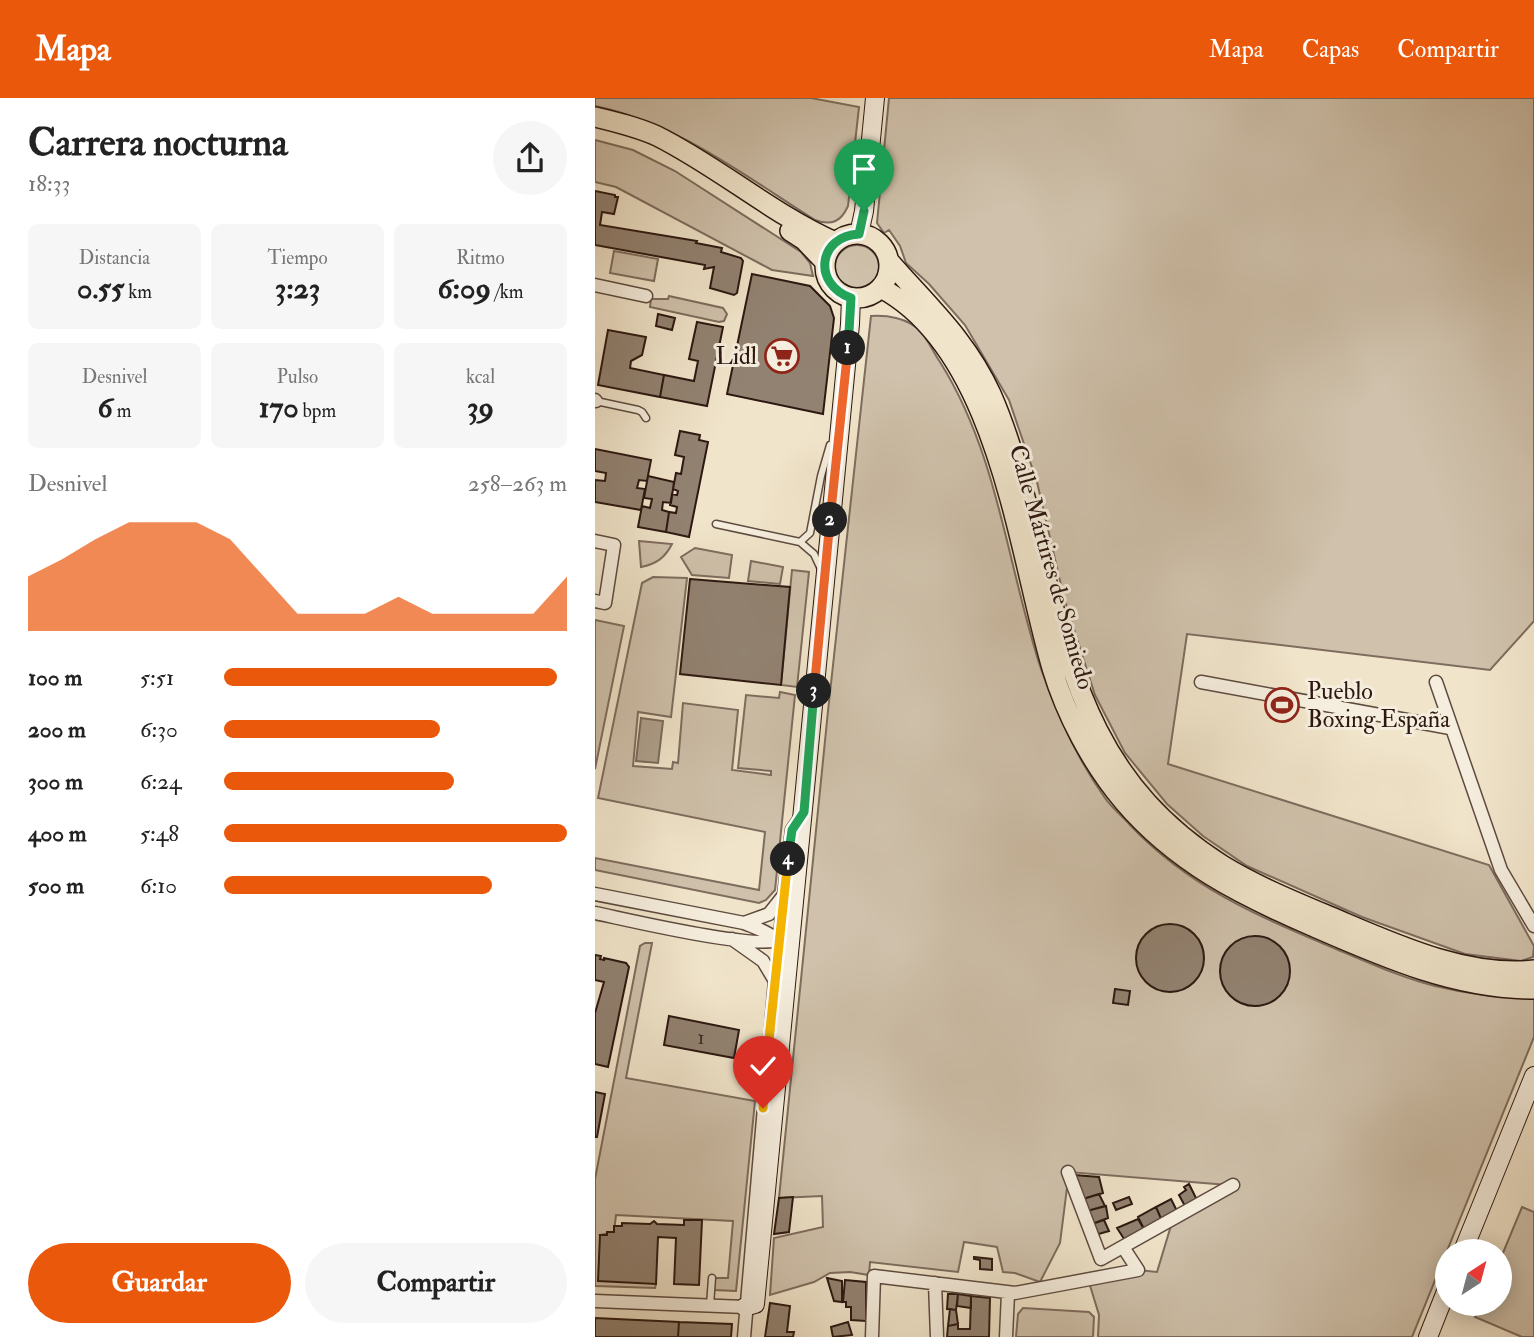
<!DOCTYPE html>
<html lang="es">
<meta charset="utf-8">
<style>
body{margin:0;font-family:"IM FELL Double Pica",serif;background:#f6f6f6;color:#222;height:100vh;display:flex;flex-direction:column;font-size:26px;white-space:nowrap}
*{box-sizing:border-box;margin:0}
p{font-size:23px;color:#767676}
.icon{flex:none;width:38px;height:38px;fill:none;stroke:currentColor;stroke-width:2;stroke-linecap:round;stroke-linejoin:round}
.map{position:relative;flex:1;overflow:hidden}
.details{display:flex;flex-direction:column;background:#fff;width:595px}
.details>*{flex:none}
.needle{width:46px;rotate:36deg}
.fabs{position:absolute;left:840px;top:1141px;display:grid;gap:14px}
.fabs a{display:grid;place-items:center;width:77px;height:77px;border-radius:50%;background:#fff;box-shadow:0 4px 18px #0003;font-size:35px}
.pin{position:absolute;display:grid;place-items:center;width:60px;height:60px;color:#fff;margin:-72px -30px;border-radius:50% 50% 50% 0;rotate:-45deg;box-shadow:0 0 7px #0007}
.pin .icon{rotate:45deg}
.km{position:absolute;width:35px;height:35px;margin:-18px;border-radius:50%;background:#222;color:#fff;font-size:19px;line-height:35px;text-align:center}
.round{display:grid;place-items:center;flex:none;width:74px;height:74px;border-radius:37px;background:#f6f6f6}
.head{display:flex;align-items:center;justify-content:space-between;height:119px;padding:0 28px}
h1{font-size:38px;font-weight:700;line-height:52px}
.figures{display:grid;grid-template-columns:repeat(3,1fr);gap:10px;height:119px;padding:7px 28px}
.figures div{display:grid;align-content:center;border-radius:10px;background:#f6f6f6;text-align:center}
.figures b{font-size:30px;font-weight:700}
.figures small{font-size:19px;font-weight:400}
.figures p{font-size:19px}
.chart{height:196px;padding:14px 28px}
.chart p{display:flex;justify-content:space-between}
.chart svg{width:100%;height:126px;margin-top:7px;fill:#ea580c;opacity:.7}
.button{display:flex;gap:14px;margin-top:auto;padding:14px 28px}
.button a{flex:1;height:80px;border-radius:42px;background:#ea580c;color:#fff;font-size:28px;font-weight:700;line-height:80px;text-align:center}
.button a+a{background:#f6f6f6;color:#222}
ul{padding:0 28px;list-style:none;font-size:23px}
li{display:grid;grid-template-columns:112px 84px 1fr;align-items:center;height:52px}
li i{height:18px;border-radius:9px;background:#ea580c}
header{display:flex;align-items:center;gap:42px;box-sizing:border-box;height:98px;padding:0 35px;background:#ea580c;color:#fff}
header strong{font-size:33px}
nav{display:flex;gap:38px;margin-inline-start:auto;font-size:24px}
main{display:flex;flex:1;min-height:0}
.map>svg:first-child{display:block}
.green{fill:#cfc1ab;stroke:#7e6c5e;stroke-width:2}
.water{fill:#ae9f8b;stroke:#7a695a;stroke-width:2}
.building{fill:#928271;stroke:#2d1811;stroke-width:2}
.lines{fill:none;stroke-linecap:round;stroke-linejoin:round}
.lane-casing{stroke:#5e4b3f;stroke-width:9}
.street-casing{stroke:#5e4b3f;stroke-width:15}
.secondary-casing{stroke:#2d1811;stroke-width:20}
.primary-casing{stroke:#2d1811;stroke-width:22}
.lane{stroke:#f5eddd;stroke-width:6}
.street{stroke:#f5eddd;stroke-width:12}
.secondary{stroke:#f5eddd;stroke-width:18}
.primary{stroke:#f0e4ca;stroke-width:19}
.split-1-casing{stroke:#fff;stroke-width:14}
.split-2-casing{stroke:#fff;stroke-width:14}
.split-3-casing{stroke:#fff;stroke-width:14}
.split-4-casing{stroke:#fff;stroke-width:14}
.split-5-casing{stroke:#fff;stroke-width:14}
.split-6-casing{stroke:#fff;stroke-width:14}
.split-1{stroke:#22a559;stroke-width:9}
.split-2{stroke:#f0652b;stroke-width:9}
.split-3{stroke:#f0652b;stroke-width:9}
.split-4{stroke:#22a559;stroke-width:9}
.split-5{stroke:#f5b400;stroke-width:9}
.split-6{stroke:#f5b400;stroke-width:9}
.labels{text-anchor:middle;stroke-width:6;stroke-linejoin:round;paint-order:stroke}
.number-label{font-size:21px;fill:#463229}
.poi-label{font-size:24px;fill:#2d1811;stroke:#f5eddd;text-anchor:end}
.street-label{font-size:24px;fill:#2d1811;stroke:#f5eddd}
</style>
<header>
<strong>Mapa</strong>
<nav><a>Mapa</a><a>Capas</a><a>Compartir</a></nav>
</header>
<main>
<section class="details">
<div class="head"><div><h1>Carrera nocturna</h1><p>18:33</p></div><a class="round"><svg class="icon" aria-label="share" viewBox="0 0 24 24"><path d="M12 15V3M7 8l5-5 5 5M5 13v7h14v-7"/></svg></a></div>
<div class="figures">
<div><p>Distancia</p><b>0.55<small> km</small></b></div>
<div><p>Tiempo</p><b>3:23</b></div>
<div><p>Ritmo</p><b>6:09<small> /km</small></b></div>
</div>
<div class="figures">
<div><p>Desnivel</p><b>6<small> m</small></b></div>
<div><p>Pulso</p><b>170<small> bpm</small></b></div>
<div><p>kcal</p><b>39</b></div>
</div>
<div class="chart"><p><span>Desnivel</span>258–263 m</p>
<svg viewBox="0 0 160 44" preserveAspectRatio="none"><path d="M0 44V25L10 19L20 12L30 6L40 6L50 6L60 12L70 25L80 38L90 38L100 38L110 32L120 38L130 38L140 38L150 38L160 25V44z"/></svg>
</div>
<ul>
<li><b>100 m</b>5:51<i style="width:97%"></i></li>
<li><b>200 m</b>6:30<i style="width:63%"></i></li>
<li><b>300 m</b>6:24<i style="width:67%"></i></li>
<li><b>400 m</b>5:48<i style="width:100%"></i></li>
<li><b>500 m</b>6:10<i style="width:78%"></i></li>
</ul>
<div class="button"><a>Guardar</a><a>Compartir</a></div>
</section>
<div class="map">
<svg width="939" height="1239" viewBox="0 0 939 1239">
<rect width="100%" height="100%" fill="#f0e4ca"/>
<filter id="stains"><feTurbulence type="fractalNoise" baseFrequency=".00286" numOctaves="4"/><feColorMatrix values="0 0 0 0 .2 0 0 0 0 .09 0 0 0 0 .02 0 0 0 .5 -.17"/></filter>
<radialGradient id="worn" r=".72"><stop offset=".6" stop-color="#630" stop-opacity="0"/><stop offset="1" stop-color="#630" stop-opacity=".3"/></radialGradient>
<path class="green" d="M0 0H216L264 9 253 108C246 124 236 128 220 122 150 78 82 25 0 8Z
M294 0H939V523L895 572 592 536 573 666 894 767 939 848 938 859 926 863 870 856 767 819 652 768 608 738 572 706 530 655 500 597 469 500 442 384 414 302 370 227 334 186 311 165 305 148 294 132 289 135 282 125Z
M0 42 38 52 80 73 206 154 215 165 218 178 177 172 21 89 0 84Z
M240 169a22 22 0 1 1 44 0a22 22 0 1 1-44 0Z
M19 153 63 161 59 183 15 175Z
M74 198 128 210 132 216 129 223 124 224 55 209 56 201H73Z
M276 218C292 217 313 220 325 233 333 241 338 254 345 264 403 356 412 466 445 568 461 615 481 659 510 700 517 710 527 718 535 727 595 790 663 818 741 851 773 864 807 880 840 888 873 896 905 900 939 900V939L817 1239H503L504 1217 493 1181 543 1172 562 1174 578 1121 633 1087 474 1074 465 1145 445 1184 420 1175 408 1174 402 1149 369 1144 363 1174 275 1164 274 1177 255 1174 235 1175 219 1184 175 1197 179 1140 228 1129 227 1098 184 1100 233 613Z
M44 443 77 446C70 460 61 466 46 469Z
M100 450 137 457 134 480 97 477 86 459Z
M156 463 188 469 185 486 153 483Z
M197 472 214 474 202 589 186 587Z
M58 479 92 480 76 619 43 614 38 668 77 671 78 664 83 665 88 605 143 612 137 672 176 677V673L143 670 151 597 184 600 185 594 200 597 180 792 171 802 164 805 0 772V760L164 792 170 734 3 700 47 485Z
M0 522 29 528 0 671Z
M50 845H57L31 980 160 1003 141 1193 119 1192 120 1180H133L138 1123 21 1117 19 1134 5 1137 61 1186 60 1190 0 1188V1081L45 848Z
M927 1109 939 1114V1239H927L880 1219 886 1206H905V1162Z
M428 1210 494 1214 499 1219 498 1239H421L423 1216Z"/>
<path class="water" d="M46 620 68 623 63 665 41 663Z"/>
<path class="building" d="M0 93 20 97V99H23L19 116 7 114 5 127 102 143 101 145 127 150 126 154 146 160 148 163 142 195 139 197 115 190 119 169 109 171 110 167 0 147Z
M157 176 215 188 235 208 239 220 228 316 132 296Z
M63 216 80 220 77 232 61 228Z
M102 224 128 229 112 308 65 299 69 277 99 283 103 263 94 261Z
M13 232 51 239 47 257 36 263 35 270 69 277 65 299 3 287Z
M85 333 105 337 104 342 113 344 94 439 71 434 74 414 81 415 82 409 75 407 77 396 82 397 83 393 78 391 81 375 86 376 89 359 80 357Z
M0 351 56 362 52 383 44 382 42 390 50 391 46 412 0 404V382L10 383 11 375 0 373Z
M53 378 79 384 76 405 68 404 67 412 74 414 71 434 43 429 47 408 55 410 57 401 49 400Z
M95 481 195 489 186 587 85 576Z
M541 860a34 34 0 1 1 68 0a34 34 0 1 1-68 0Z
M625 873a35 35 0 1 1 70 0a35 35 0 1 1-70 0Z
M0 857 6 858 5 861 9 862V860L31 865 34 869 13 969 0 966V915L9 884 0 882Z
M520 891 535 893 533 907 518 905Z
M74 918 144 932 139 960 69 947Z
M0 994 10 996 2 1039H0Z
M479 1077 504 1079 508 1095 488 1101Z
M594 1086 603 1104 591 1110 584 1097 591 1092 589 1089Z
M504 1096 510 1108 492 1113 488 1101Z
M198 1099 194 1134 179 1136 184 1100Z
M534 1099 537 1106 521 1112 518 1105Z
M576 1101 583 1115 567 1123 561 1109Z
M511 1108 513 1120 497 1126 492 1113Z
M561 1109 567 1123 550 1133 543 1119Z
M543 1121 550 1133 531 1144 522 1130Z
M89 1122H107L104 1187 79 1186 81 1140 63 1139 61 1186 3 1183 5 1137H12V1134H19V1128H27V1125L55 1126 59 1123 62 1126 89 1127Z
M509 1122 514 1133 500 1137 497 1126Z
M379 1159 397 1161V1172L385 1171V1162L379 1161Z
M232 1180 247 1183V1204L239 1203Z
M250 1182 271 1184V1223L256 1222V1209H251V1204H248Z
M353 1196H363L361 1212 352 1211Z
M363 1196 376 1198V1210L362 1208Z
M376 1198 395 1200 394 1239H352L353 1228 363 1226V1231H375Z
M175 1205 195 1208 192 1234H199L198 1239H170Z
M355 1211 361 1212 363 1226 353 1228Z
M0 1220 84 1224 83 1239H0Z
M84 1224 137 1226 136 1239H83Z
M253 1224 257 1237 238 1239 236 1229Z"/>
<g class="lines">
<g class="lane-casing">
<path id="lane" d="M1 303 43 312 47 314 51 320
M121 426 205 444 219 456 226 471
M205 444 215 435 226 378 235 347
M115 1207 117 1180"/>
</g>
<g class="street-casing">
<path id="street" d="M0 187 51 198
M0 302 1 303
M0 443 19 447 10 505 0 503
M606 584 855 630
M841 584 906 772 939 828
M0 796 149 825C166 832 191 839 189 861
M0 815C30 821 170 855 188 840
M149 825 174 816 189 797 197 732 207 717
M137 841 168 863 180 883 149 1239
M184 849 189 800
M473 1074 506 1161 638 1087
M340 1185 342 1239
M0 1203 150 1209
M277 1239 279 1178 420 1195 543 1172 528 1149
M411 1239 413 1195"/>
</g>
<g class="secondary-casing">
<path id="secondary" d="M264 136 269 113 280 0
M868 1153 939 978
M150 1209 160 1206C194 880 221 553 255 226L256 199
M833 1239 852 1191"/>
</g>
<g class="primary-casing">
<path id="primary" d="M0 19C21 24 42 29 62 38 124 69 177 116 240 144
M195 133 209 142 229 163
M230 168a32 32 0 1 1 64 0a32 32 0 1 1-64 0Z
M294 163C333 208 371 241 396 296 419 348 431 404 445 458 479 590 505 689 627 767 663 789 703 805 741 821 802 847 872 879 939 872
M286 190C403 252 423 454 457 570 471 617 497 666 529 704 581 765 645 797 717 828 788 859 860 891 939 891"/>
</g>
<use href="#lane" class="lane"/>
<use href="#street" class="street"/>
<use href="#secondary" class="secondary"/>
<use href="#primary" class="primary"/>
</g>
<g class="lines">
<g class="split-1-casing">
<path id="split-1" d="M253 250 256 200C217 186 223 138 264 136L269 113"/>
</g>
<g class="split-2-casing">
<path id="split-2" d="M235 422 253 250"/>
</g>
<g class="split-3-casing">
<path id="split-3" d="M219 593 235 422"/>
</g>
<g class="split-4-casing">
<path id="split-4" d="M193 761 197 732 209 714 219 593"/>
</g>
<g class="split-5-casing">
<path id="split-5" d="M175 932 193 761"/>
</g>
<g class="split-6-casing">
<path id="split-6" d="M168 1010 175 932"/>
</g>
<use href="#split-1" class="split-1"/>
<use href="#split-2" class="split-2"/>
<use href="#split-3" class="split-3"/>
<use href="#split-4" class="split-4"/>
<use href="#split-5" class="split-5"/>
<use href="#split-6" class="split-6"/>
</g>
<defs>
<g id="supermarket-ring" transform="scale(1.75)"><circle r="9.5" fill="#f5eddd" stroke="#8f2418" stroke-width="1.5"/><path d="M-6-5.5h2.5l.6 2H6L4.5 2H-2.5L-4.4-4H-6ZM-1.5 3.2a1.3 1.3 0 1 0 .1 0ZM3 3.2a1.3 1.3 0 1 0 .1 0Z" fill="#8f2418"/></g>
<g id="stadium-ring" transform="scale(1.75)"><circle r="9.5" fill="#f5eddd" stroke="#8f2418" stroke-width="1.5"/><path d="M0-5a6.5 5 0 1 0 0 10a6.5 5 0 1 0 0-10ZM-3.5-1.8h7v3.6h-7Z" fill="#8f2418"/></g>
</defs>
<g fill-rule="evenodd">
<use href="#supermarket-ring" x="187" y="258"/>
<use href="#stadium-ring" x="687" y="607"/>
</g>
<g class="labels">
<g class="number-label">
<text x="106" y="946">1</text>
</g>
<g class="poi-label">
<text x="162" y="266">Lidl</text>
<text x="712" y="601" text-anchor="start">Pueblo<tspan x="712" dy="28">Boxing España</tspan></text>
</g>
<g class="street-label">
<text transform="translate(457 469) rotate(74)" y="8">Calle Mártires de Somiedo</text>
</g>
</g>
<rect width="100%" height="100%" filter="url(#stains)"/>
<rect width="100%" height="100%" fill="url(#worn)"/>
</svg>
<div class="fabs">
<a><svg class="needle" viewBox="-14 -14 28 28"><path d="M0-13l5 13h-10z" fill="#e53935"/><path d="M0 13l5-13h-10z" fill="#767676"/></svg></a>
</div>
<div class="pin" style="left:269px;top:113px;background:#1e9e55"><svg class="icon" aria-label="arrive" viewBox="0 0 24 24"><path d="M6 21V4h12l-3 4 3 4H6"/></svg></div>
<div class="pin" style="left:168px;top:1010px;background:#d93025"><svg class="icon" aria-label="check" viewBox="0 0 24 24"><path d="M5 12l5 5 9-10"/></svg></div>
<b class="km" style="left:253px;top:250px">1</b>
<b class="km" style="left:235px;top:422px">2</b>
<b class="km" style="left:219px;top:593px">3</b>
<b class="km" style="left:193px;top:761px">4</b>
</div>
</main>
